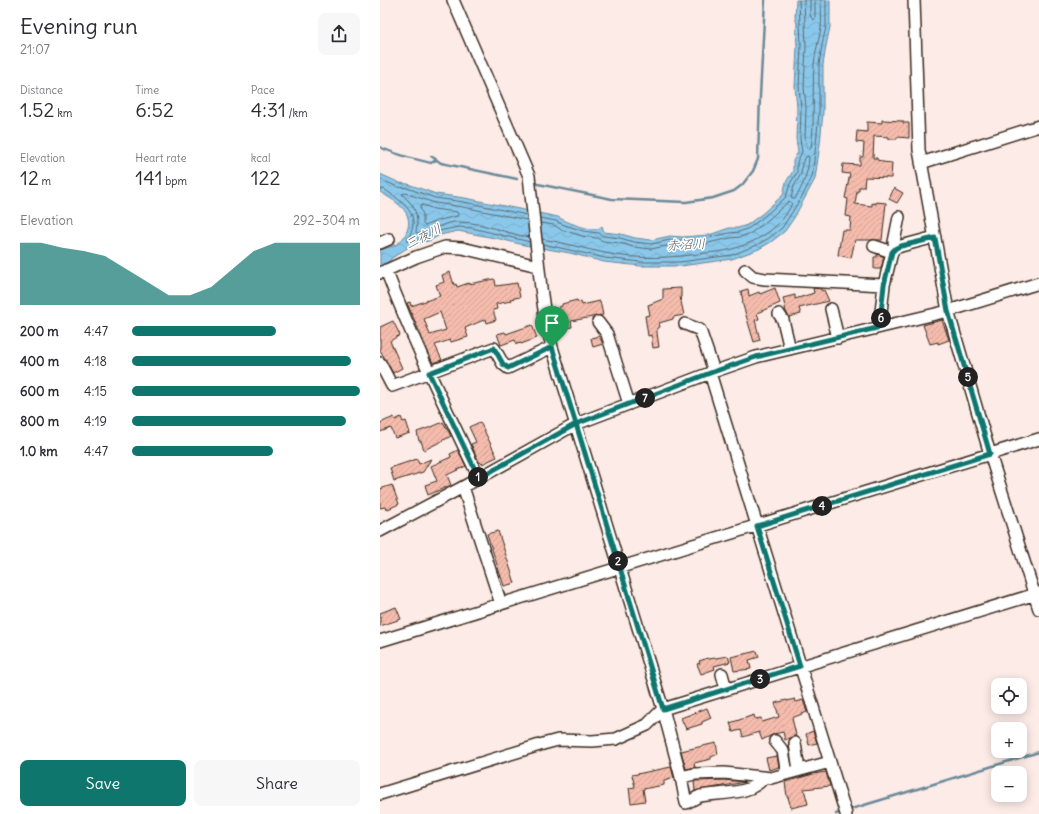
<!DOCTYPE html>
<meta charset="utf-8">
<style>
body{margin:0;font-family:Delius,"Klee One",sans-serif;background:#f7f7f7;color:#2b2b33;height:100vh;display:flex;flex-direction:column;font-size:15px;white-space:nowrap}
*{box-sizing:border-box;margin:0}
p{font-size:13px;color:#7c7c81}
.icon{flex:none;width:22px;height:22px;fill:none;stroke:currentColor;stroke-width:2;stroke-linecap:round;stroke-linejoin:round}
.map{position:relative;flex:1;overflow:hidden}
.details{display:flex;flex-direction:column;background:#fff;width:380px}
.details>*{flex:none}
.buttons{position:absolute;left:611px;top:678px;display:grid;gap:8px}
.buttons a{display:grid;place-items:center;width:36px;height:36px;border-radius:8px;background:#fff;box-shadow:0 2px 10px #0003;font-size:20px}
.pin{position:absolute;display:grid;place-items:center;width:34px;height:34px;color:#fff;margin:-41px -17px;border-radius:50% 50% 50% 0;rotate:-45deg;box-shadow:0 0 4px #0007}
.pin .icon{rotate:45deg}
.km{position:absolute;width:20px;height:20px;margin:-10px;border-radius:50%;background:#222;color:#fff;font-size:11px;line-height:20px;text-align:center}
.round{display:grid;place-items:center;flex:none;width:42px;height:42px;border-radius:8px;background:#f7f7f7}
.summary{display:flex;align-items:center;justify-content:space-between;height:68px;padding:0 20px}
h1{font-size:22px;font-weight:600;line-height:30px}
.metrics{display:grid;grid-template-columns:repeat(3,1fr);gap:6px;height:68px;padding:4px 20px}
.metrics div{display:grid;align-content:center}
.metrics b{font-size:20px;font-weight:600}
.metrics small{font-size:11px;font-weight:400}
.metrics p{font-size:11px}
.chart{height:112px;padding:8px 20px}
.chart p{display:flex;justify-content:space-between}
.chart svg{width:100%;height:72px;margin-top:4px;fill:#0f766e;opacity:.7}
.cta{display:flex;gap:8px;margin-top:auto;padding:8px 20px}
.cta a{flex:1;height:46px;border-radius:8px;background:#0f766e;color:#fff;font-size:16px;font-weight:600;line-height:46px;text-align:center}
.cta a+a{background:#f7f7f7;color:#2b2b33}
ul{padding:0 20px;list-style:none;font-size:13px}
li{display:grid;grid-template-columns:64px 48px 1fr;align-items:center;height:30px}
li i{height:10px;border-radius:5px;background:#0f766e}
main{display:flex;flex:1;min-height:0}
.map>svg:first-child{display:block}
.water{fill:url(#water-waves);stroke:#6a8999}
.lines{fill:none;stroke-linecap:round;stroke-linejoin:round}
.shore{stroke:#5b6970;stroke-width:1}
.stream{stroke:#6a8999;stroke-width:2.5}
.building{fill:url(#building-hatch);stroke:#3b2a1e;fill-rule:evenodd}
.minor-casing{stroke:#3b2a1e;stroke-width:14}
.minor{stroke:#fff;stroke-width:11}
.route-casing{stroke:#fff;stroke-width:8}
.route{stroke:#0f766e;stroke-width:5}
.labels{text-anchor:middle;stroke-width:3;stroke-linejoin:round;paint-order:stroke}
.water-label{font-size:13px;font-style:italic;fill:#53595c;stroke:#fff}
</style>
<main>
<section class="details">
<div class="summary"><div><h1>Evening run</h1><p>21:07</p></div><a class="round"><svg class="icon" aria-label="share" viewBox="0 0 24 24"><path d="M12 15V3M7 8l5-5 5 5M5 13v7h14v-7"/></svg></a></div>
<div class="metrics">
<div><p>Distance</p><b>1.52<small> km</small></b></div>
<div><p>Time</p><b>6:52</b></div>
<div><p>Pace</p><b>4:31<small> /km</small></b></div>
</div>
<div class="metrics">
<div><p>Elevation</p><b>12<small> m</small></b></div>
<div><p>Heart rate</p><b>141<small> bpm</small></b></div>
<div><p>kcal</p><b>122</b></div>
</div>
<div class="chart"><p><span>Elevation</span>292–304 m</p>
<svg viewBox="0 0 160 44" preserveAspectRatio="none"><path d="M0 44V6L10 6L20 9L30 11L40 14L50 22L60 30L70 38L80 38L90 33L100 22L110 11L120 6L130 6L140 6L150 6L160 6V44z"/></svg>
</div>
<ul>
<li><b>200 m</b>4:47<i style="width:63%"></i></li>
<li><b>400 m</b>4:18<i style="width:96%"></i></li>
<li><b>600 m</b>4:15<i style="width:100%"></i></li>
<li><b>800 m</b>4:19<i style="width:94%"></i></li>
<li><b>1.0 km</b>4:47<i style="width:62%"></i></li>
</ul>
<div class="cta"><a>Save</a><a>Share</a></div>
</section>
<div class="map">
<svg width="659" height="814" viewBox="0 0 659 814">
<defs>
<pattern id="water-waves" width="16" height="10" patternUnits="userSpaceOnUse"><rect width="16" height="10" fill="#8ac8eb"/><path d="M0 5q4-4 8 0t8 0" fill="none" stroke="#78acc9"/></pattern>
<pattern id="building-hatch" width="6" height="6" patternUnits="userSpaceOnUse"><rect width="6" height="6" fill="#f5bcad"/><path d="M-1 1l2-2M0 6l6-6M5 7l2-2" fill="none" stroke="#d3a294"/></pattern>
</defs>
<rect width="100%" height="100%" fill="#fcebe6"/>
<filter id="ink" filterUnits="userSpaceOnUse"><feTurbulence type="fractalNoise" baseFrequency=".025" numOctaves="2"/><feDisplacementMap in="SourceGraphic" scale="8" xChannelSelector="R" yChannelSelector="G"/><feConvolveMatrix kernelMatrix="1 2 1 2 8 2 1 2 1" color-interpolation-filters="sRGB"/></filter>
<g filter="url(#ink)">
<path class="water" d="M416 0H450V27L446 46 443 65V112L440 144 435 179 414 218 405 231 391 242 379 249 352 259 301 266H261L224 262 190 253 144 245 120 239 78 231 60 235 49 241 36 243 24 250 12 258 6 265 0 268V250C6 248 12 247 17 244 23 240 26 234 28 228 32 209 14 201 0 192V174L20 183 28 184 56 194 85 198 178 217C186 222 207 230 216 229 218 229 221 227 222 226L224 232 241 234 255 238 271 240 290 236 302 237 329 235 349 228H358L367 225 383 213 403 195 406 182 413 171V161L418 152 416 139 417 108 415 87 417 46 416 30 417 24 415 17Z"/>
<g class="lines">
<path class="shore" d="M424 0 426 46 424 87 426 107 425 139 427 148 429 150 431 148C435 121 432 93 434 65 435 52 439 40 441 28 442 19 441 9 441 0
M430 0V15L433 20 435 19V0
M428 156 429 158C428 173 423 186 415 199H413L411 198 414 186 421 174 422 163 426 157Z
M0 179 18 187 27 188 55 198 84 202 147 215
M0 189H4C22 202 44 214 27 240L28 242 48 237 59 231 78 227 92 228 150 242
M43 205 54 209 77 212 78 214 77 216 56 221 45 226 43 224V215L40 207Z
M160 218 176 221 182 224 203 231 219 233 223 236 240 238 254 242 271 244 290 240H319L349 233 359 232 369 228 385 216 406 197 410 184 417 172V162L422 152 420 139 421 108 419 87 421 46 419 0
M147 220 83 207 55 203 25 193 22 194C24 197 26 198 29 201 37 210 38 220 36 232L38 234C52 232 64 221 79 222 103 222 126 234 149 237
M161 223 174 225 180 229 202 236 217 238 223 241 239 243 254 247 271 249 291 245H320L350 238 360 237 371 233 388 220 409 201 412 203C402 228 377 242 352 249 343 252 333 252 325 253 292 258 257 260 225 253 204 249 183 242 162 239
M163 244 225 258 261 262H300L352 255 377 245 389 238 402 228 423 195 432 177 436 144 439 112V65L442 45 446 27V0"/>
<path class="stream" d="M0 147C16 155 34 159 51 163L56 160
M51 156 61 163 137 179
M158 184 232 199 306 202 333 198 354 191 362 185 373 171 378 159 380 96 385 0
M468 810 659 752
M456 814 462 812"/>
</g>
<path class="building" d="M502 120 523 121V123H529V138L517 137V139H509V137L494 136 493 158H497V160L502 161V162L512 163 511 178 485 177 484 187H479V191H477L475 204 492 206V203L496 204V202L506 203 502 240H475L471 258 458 255 462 230H470L471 217 466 216 468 199 465 198 470 174 462 173 463 164 480 165V157H483L484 143 476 142 477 131 487 132V122L502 123Z
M514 188 523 193 517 203 509 199Z
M497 254 504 257 501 269H494V257H497Z
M70 272 74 285 76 284 77 287 89 283V284L114 279 115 280 116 286 137 283 140 297 130 299 131 301 116 304 117 309 113 310 116 320 107 323 106 319 85 328 88 337 71 342 70 340 55 345 62 360 53 363 27 303 30 302 31 306 60 296 56 285 64 282 62 275ZM60 312 66 330 50 335 44 319Z
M301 288V297H300L304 315 293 317V319L279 323 280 327 277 328V333L279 347 273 348 271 335 268 336 265 316 270 315 268 305 283 299V289Z
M395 288 400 303 377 313 379 319 375 320 380 340 374 342 362 302H363L361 291 368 289 369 296 379 292 380 294Z
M433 288 441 289 442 291 444 290 449 301 419 308 421 314 409 317 406 312 403 298 415 295V299L434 293Z
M197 300 198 302 201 301 202 305 220 301 223 315 191 321 192 327 180 329 176 310H179V307L182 306V304Z
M562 320 569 340 558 344V342L550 344 543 325Z
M13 321 20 335 10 341 22 368 13 373 0 350V327Z
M152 325 157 338 141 344V343L137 344 135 340 121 345 117 334 125 332 126 334Z
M219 336 223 344 213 347 211 338Z
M14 417 15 420 21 417 23 422 26 421 30 433 15 438 11 428 0 432V423Z
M63 422 71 436 64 440 63 439 62 441 44 450 41 441H39L37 432 54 426Z
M100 422 117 457 102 464 100 462H99L91 444 96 442 89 427Z
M78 450 86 466 67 475 71 485 48 495 45 485 57 481 51 466 71 457 70 454Z
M37 459 39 464 51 459 43 472 14 481 10 468Z
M12 485 19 504 6 510 5 507 0 508V489Z
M118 531 135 583 124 586 107 534Z
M16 607 21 619 0 626V613Z
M377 651 379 657 369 660 371 669 354 671 351 657Z
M348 656 350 662 334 666 335 669 321 674 317 664 320 663 319 661 328 658 329 659Z
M415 699 416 702 423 700 427 712 412 718 416 735 405 740 403 732 394 734 382 740 379 732 363 737 361 730 353 732 350 723 374 715 375 719 381 718 382 722 399 717 395 703 407 700V701Z
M327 708 331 718 322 722V724L306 729 301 718Z
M433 731 437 743 429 745 426 734Z
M336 743 338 754 331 757V759L314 763 315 767 306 769 301 751Z
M397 756 399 767 389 770 386 758Z
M291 767 294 778 284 781V785L263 789 265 801 251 803 249 788 255 787 252 775Z
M446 772 450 786 424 789 428 804 411 808 408 797H407L405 782 433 774Z
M344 780 365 782 315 791 314 781Z"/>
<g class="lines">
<g class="minor-casing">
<path id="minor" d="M73 0 149 176 161 288 165 317 172 347 283 709 301 777 306 803C311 801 315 798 320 796 339 792 372 796 384 777
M534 0 539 150 568 311 610 454 659 609
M541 163 659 126
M0 243 9 239
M494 246 512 252
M515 248 514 242 519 217
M6 270C33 341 66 409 99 478
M365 270 373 277 385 279 504 285
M0 273 36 257 65 247 82 248 158 266
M451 309 458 338
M399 314 403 320 410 349
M218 322 227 334 249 404
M305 324 320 330 334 371
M501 327 500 321 504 285 512 252 515 248 521 246 555 237
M0 363 12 386 114 348 123 364 128 368 172 347
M330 373 466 814
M83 487 121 604
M0 531 83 487 196 424 330 373 376 357 568 311 659 283
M0 641 659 439
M342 674 346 689
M395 741 403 751 407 773
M415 743 419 770
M301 777 315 774 344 773 391 778 450 762
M0 794 163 744 178 740 212 741 236 739 267 725 283 709 659 593"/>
</g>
<use href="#minor" class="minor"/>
</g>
</g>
<g class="lines" filter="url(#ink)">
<g class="route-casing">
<path id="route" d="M172 347 128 368 123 364 114 348 49 373 99 478 196 424 283 709 420 666 377 526 610 454 568 311 555 238 521 246 516 248 512 252 504 285 500 321 501 327 376 357 330 373 196 424 172 347"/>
</g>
<use href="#route" class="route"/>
</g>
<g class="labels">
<g class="water-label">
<text transform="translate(43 236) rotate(-27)" y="5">三夜川</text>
<text transform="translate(306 244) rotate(-3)" y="5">赤沼川</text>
</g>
</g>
</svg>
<div class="buttons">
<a><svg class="icon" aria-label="locate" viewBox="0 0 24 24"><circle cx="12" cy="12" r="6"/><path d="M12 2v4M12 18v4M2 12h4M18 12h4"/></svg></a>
<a>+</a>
<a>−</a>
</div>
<div class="pin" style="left:172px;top:347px;background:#1e9e55"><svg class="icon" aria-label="arrive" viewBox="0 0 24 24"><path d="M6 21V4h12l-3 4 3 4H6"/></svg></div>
<b class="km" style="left:98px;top:477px">1</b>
<b class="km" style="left:238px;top:561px">2</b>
<b class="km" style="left:380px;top:679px">3</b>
<b class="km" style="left:442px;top:506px">4</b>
<b class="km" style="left:588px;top:377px">5</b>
<b class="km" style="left:501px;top:318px">6</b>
<b class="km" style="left:265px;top:398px">7</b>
</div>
</main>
